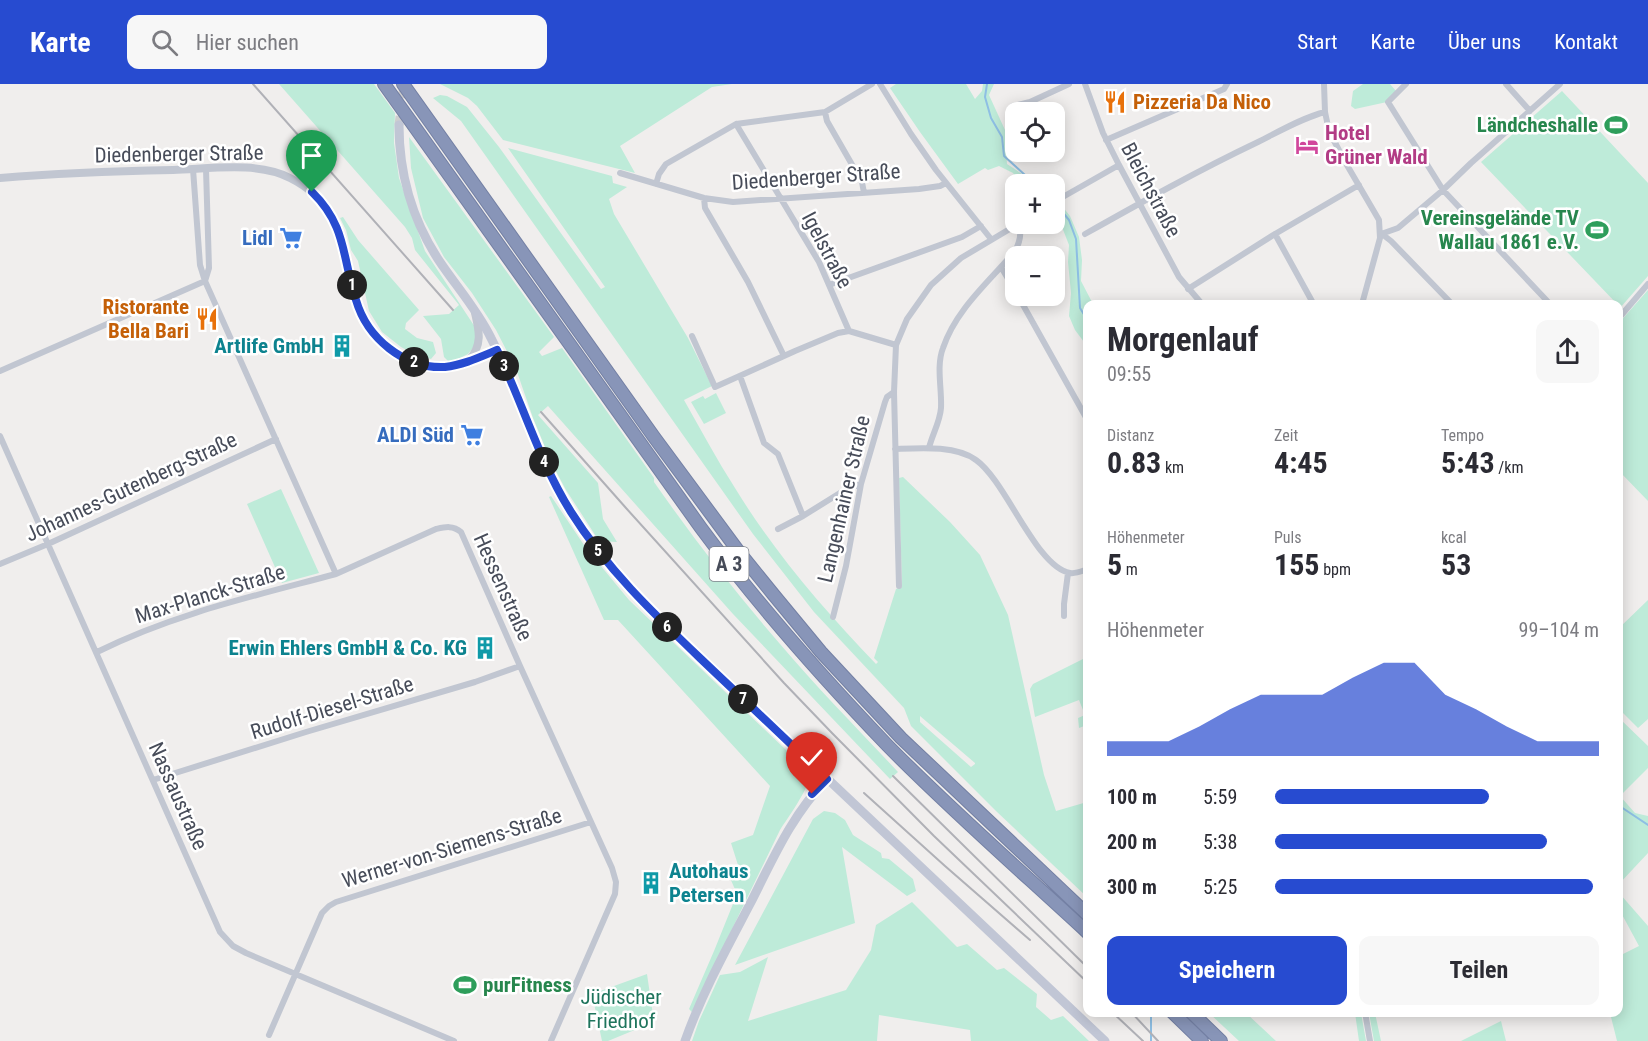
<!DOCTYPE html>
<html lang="de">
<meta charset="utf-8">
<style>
body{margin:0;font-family:"Roboto Condensed",sans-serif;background:#f7f7f7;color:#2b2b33;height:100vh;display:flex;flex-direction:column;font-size:22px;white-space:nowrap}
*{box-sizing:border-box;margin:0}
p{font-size:20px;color:#7c7c81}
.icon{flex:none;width:33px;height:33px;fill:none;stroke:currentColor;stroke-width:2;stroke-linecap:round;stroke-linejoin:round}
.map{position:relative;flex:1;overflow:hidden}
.drawer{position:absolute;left:1083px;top:216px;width:540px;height:717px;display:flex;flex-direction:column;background:#fff;border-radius:12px;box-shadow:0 3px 15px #0003}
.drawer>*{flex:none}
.buttons{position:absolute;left:1005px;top:18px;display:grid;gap:12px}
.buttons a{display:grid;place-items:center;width:60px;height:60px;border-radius:12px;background:#fff;box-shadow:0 3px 15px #0003;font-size:30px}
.pin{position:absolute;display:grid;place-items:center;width:51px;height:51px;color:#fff;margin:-62px -26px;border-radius:50% 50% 50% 0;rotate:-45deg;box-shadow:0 0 6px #0007}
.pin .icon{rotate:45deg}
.km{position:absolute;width:30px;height:30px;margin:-15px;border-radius:50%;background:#222;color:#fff;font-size:16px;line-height:30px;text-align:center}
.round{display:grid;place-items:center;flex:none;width:63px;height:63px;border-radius:12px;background:#f7f7f7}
.head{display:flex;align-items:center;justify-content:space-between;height:102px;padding:0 24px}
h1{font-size:33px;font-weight:700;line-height:45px}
.stats{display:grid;grid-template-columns:repeat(3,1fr);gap:9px;height:102px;padding:6px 24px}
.stats div{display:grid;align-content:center}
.stats b{font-size:30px;font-weight:700}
.stats small{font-size:16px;font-weight:400}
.stats p{font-size:16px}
.chart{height:168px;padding:12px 24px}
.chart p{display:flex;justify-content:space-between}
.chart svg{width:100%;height:108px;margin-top:6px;fill:#274bd0;opacity:.7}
.button{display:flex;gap:12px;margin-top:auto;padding:12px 24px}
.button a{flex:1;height:69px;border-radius:12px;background:#274bd0;color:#fff;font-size:24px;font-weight:700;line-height:69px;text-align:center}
.button a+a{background:#f7f7f7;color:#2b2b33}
ul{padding:0 24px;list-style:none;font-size:20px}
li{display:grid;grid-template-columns:96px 72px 1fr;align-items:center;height:45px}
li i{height:15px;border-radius:8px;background:#274bd0}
header{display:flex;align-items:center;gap:36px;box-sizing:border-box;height:84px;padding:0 30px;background:#274bd0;color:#fff}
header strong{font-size:28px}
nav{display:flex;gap:33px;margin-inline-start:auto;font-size:21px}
.search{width:420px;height:54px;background:#f7f7f7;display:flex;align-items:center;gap:15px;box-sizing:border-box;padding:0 21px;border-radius:12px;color:#7c7c81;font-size:22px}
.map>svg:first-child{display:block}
.green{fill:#beebd9;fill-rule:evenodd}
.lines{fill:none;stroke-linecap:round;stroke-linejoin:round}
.stream{stroke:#8ebfe4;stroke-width:2}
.secondary-tunnel{stroke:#cececf;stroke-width:9;stroke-dasharray:9 4.5;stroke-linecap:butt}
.motorway-casing{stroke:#7480a4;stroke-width:14}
.minor{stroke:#c1c6d1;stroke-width:6}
.tertiary{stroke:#c1c6d1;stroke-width:8}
.secondary{stroke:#c1c6d5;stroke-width:9}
.motorway{stroke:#8895b8;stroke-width:12}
.rail{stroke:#b0b1b7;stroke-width:2}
.route-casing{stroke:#fff;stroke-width:12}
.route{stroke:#274bd0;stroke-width:8}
.labels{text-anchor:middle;stroke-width:5;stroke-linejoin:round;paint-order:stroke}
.shield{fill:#fff;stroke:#7e828b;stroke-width:1.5}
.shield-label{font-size:20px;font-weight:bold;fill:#474c59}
.food-label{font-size:21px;font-weight:bold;fill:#c56008;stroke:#fff;text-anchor:start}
.leisure-label{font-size:21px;font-weight:bold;fill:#27864d;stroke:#fff;text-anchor:end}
.hotel-label{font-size:21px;font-weight:bold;fill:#b23c85;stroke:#fff;text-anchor:start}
.street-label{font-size:21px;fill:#474c59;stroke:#fff}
.shop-label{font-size:21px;font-weight:bold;fill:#366cbe;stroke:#fff;text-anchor:end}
.culture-label{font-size:21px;font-weight:bold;fill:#0d838f;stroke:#fff;text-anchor:end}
.park-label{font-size:21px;fill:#1e745c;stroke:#fff}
</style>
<header>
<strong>Karte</strong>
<div class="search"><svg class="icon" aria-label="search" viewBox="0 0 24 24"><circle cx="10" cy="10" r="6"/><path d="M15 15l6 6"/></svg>Hier suchen</div>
<nav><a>Start</a><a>Karte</a><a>Über uns</a><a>Kontakt</a></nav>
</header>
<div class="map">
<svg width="1648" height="957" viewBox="0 0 1648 957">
<rect width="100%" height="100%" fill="#f0eeed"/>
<path class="green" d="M279 0H374L395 29 394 59 399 94 425 167 475 243 476 260 468 270 456 276 448 277 444 273 441 255 423 232 449 230 459 221 415 166 412 154 405 143Z
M440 0H732L712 3 620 62 635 89 503 56 477 22 468 14Z
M896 0H966L975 15 982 7 983 0H994L989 11 1005 46 1007 80 1037 100H1020L1013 89 999 82 988 86 985 84 958 100 920 48 890 4Z
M1363 0H1390L1396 7 1387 18 1355 25 1351 22 1353 7Z
M1562 7 1648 99V192L1620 224 1618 220H1617L1481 78Z
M440 11 447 12 467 23 499 63 601 205 605 203 508 64 612 92 613 99 627 103 609 115 614 130 688 254 712 302 684 316C701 346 717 376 735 404 774 468 824 526 876 580L878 578 874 574 896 505 902 503 899 394 903 393 950 438 980 471 1008 531 1044 691 1056 727 1087 718V813L996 727 911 642 904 624 814 528 753 450 461 37 433 14ZM920 632 975 679V680L971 683 920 638Z
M409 53 554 253 539 268 542 272 562 264 654 394V398C693 454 735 508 780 560 817 604 859 646 898 688L890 695 733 530 548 322 538 331 598 399 603 435 617 458 599 457 566 406 552 380 533 334 516 285 496 246 472 209 444 173 423 134 411 84Z
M1058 102 1062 122 1070 132 1079 153 1082 176 1081 197 1093 220H1088L1087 262 1075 246 1069 232 1071 209 1068 178 1069 161 1055 125V103Z
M343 133 358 156 419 226 406 239 405 245 417 254 433 258 436 269 431 275 416 271 401 263 382 248 369 227 358 177 351 166 346 146 340 134Z
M1648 206V417L1619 387 1618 240Z
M716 309 726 329 704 340 691 318 703 312 705 315Z
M281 405 319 489 282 499 247 420Z
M551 412 586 464 629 516 806 685C808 689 809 690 809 694 808 706 787 735 780 746L692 928 689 925 714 867 737 810 727 787 738 781 731 759 753 751 770 702 618 536H604L549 413Z
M1648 516V635L1638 644 1619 625V544Z
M1087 573V641L1079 644 1078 634 1085 631 1079 616 1035 633 1030 605 1033 600Z
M1618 633 1648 662V684L1620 712 1635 729 1648 732V769L1619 800Z
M824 727 835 729 845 736 853 751 881 769 882 774 889 775 913 795 916 807 907 812 842 763 855 839 735 881 813 735Z
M1620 810 1648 842V957H1617L1610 929 1618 928 1619 872 1639 862 1619 825Z
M912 818 957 863 967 860 997 886 1004 884 1037 910 1036 923 1051 936 1063 932 1089 957H971L970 946 879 931 877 957H692L699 937 720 891 740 888 768 873 748 937 846 906 871 866 876 841Z
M647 890 654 938 608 957H602L592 910Z
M1209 929H1246L1276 957H1239Z
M1355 929H1361L1366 957H1359Z
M1369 929H1375L1381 957H1374Z
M1501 937 1506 957H1461Z"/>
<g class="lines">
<path class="stream" d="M987 0 985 13 991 34 1002 53 1004 72 1035 100
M1055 119 1069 136 1076 155 1080 224 1088 237
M1618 721 1648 741
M1151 957V932L1152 928"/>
<path class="secondary-tunnel" d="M399 41 404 0"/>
<g class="motorway-casing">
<path id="motorway" d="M384 0 701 444C758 521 822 593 888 662 952 727 1021 787 1088 849
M403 0 654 353 739 468 773 510 821 568 901 654 1088 831
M1172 928 1202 957
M1191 928 1221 957"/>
</g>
<path class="minor" d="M880 0 911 50 936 86 991 155
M1085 0 1103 49 1119 81 1179 193 1202 220
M1324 0 1325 28 1329 47 1344 76 1379 136 1380 154 1362 220
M1406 0 1388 18 1443 106 1550 220
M1506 0 1530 27
M1013 22 1030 18 1069 0
M825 28 827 37 862 98 864 109
M736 40 819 178 849 247
M1106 56 1224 5 1227 0
M193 85 200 181 205 197 336 490 436 445C445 443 453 441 461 448L520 582 612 784 616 798 615 810 551 957
M620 89 704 114 733 118 919 105 940 102 946 99
M656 100 659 90 666 80 736 40 825 28 872 0
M704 114 705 124 748 198 784 272
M1054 118 1119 81
M1085 150C1142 118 1199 86 1258 58 1280 47 1302 34 1325 28
M1275 150 1313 219 1319 220
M1381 150 1398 144 1443 106 1471 79 1560 0
M1382 150 1391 157 1452 220
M1001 183 1016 208
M205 197 209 184 206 85
M829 201 962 153 981 142
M1188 205 1275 150 1359 101
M1018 212 1088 337
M1618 235 1648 200
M692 252 715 303 795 267 838 249 849 247 896 261
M0 287 205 197
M740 292 764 359 778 370 803 432 848 404 861 400
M0 352 220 848 233 862 246 869 454 957
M929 364C932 351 940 338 941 324 942 305 936 282 943 264 956 225 990 197 1015 167 1020 158 1022 150 1019 140
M895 365C919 364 956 361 976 376 1006 397 1036 483 1070 489 1076 490 1082 487 1088 485
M778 445 803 432
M0 480 48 460 276 355
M899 502 894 308 896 261 907 235 931 201 961 174 1018 140
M1064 532V520L1068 489
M833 533 846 482 861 400 885 318 887 313 894 308
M97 568C173 530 254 512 336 490
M153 696 306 648 475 598 520 582
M1365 928 1370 957
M269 951 322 829 329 822 336 818 591 738"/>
<path class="tertiary" d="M0 94C58 89 116 87 173 86 209 85 258 77 290 94 346 122 340 167 356 217 368 256 408 287 449 282 466 280 481 272 497 266
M469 276C483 261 479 246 475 229"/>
<path class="secondary" d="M399 41C399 88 412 135 438 175 455 201 477 225 491 254 511 293 524 335 543 375 570 433 608 484 653 530L1105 957
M685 957C702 909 727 864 750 820 773 775 791 732 827 695"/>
<use href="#motorway" class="motorway"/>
<path class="rail" d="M253 0 453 226
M541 328 626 424 784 599 832 649 934 752 1088 899
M893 692 1088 884
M864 709 945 782 1030 856
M1112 928 1143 957
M1131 928 1158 957"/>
</g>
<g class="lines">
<g class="route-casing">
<path id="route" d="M312 108C347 142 342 174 356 216 367 254 404 285 445 283 463 281 480 273 497 266 523 320 539 377 571 428 606 484 653 529 701 575 743 615 785 654 827 695L812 710"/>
</g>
<use href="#route" class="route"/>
</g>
<defs>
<g id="restaurant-bare" transform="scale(1.8)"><path d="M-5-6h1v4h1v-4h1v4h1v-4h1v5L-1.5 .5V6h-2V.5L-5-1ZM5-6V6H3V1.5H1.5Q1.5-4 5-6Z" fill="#e8710a" stroke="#fff" stroke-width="2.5" paint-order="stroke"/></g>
<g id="stadium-bare" transform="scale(1.8)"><path d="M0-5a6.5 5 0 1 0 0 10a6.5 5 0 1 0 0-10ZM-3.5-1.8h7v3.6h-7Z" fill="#2e9e5b" stroke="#fff" stroke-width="2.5" paint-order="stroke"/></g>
<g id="hotel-bare" transform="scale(1.8)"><path d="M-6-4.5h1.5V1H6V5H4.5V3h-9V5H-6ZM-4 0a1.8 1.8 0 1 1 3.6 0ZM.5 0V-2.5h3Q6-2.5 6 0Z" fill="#d1479c" stroke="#fff" stroke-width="2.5" paint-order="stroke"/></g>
<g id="supermarket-bare" transform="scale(1.8)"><path d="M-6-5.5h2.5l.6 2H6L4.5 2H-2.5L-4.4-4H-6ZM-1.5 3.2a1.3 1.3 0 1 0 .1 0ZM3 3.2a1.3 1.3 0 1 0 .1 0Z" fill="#3f7fe0" stroke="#fff" stroke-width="2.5" paint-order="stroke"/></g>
<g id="building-bare" transform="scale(1.8)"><path d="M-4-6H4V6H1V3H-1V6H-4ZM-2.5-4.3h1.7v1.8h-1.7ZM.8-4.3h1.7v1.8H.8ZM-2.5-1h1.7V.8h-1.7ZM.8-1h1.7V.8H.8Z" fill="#0f9aa8" stroke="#fff" stroke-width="2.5" paint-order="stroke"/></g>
</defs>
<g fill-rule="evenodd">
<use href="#restaurant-bare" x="1115" y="18"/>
<use href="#stadium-bare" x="1616" y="41"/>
<use href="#hotel-bare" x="1307" y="61"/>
<use href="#stadium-bare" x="1597" y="146"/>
<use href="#supermarket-bare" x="291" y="154"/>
<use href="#restaurant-bare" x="207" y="235"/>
<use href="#building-bare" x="342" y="262"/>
<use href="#supermarket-bare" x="472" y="351"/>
<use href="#building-bare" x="485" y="564"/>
<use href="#building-bare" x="651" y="799"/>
<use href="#stadium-bare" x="465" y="901"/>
</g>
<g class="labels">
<rect class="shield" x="709.5" y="463" width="39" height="34" rx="4.5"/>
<g class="shield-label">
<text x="729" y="487">A 3</text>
</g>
<g class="food-label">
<text x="1133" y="25">Pizzeria Da Nico</text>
<text x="189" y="230" text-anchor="end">Ristorante<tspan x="189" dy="24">Bella Bari</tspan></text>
</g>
<g class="leisure-label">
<text x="1598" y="48">Ländcheshalle</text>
<text x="1579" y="141">Vereinsgelände TV<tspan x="1579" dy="24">Wallau 1861 e.V.</tspan></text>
<text x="483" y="908" text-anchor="start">purFitness</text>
</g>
<g class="hotel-label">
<text x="1325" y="56">Hotel<tspan x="1325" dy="24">Grüner Wald</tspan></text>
</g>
<g class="street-label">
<text transform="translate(179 70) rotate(-1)" y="7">Diedenberger Straße</text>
<text transform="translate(816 93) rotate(-4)" y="7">Diedenberger Straße</text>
<text transform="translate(1151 106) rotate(62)" y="7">Bleichstraße</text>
<text transform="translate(827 166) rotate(62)" y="7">Igelstraße</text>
<text transform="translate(131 403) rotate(-25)" y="7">Johannes-Gutenberg-Straße</text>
<text transform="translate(844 415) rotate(-77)" y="7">Langenhainer Straße</text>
<text transform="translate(503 503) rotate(66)" y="7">Hessenstraße</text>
<text transform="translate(210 510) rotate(-17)" y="7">Max-Planck-Straße</text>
<text transform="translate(332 624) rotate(-17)" y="7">Rudolf-Diesel-Straße</text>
<text transform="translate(178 712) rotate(66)" y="7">Nassaustraße</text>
<text transform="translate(452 764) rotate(-17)" y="7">Werner-von-Siemens-Straße</text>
</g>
<g class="shop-label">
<text x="273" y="161">Lidl</text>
<text x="454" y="358">ALDI Süd</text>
</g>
<g class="culture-label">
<text x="324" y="269">Artlife GmbH</text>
<text x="467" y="571">Erwin Ehlers GmbH &amp; Co. KG</text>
<text x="669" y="794" text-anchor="start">Autohaus<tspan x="669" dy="24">Petersen</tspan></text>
</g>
<g class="park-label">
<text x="621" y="920">Jüdischer<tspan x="621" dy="24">Friedhof</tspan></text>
</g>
</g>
</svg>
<div class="buttons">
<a><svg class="icon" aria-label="locate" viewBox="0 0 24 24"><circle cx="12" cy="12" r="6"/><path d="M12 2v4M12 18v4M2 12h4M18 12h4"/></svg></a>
<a>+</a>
<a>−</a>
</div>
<div class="pin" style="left:312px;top:108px;background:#1e9e55"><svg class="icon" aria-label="arrive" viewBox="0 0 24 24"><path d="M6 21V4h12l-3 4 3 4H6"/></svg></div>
<div class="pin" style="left:812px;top:710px;background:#d93025"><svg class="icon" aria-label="check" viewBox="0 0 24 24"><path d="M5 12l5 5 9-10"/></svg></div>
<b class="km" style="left:352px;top:201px">1</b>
<b class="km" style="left:414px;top:278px">2</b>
<b class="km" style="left:504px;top:282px">3</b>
<b class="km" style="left:544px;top:378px">4</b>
<b class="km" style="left:598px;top:467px">5</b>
<b class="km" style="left:667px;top:543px">6</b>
<b class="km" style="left:743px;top:615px">7</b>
<section class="drawer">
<div class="head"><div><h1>Morgenlauf</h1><p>09:55</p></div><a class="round"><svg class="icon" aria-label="share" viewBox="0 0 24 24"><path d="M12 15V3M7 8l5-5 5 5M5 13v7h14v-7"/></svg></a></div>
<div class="stats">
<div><p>Distanz</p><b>0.83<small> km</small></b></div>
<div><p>Zeit</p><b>4:45</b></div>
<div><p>Tempo</p><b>5:43<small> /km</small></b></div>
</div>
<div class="stats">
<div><p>Höhenmeter</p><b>5<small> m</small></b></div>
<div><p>Puls</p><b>155<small> bpm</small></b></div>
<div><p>kcal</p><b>53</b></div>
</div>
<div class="chart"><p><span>Höhenmeter</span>99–104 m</p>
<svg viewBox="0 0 160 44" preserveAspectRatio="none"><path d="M0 44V38L10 38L20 38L30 32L40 25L50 19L60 19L70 19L80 12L90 6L100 6L110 19L120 25L130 32L140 38L150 38L160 38V44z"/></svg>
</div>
<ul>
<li><b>100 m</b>5:59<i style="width:66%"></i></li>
<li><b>200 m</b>5:38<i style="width:84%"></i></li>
<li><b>300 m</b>5:25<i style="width:98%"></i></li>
</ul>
<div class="button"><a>Speichern</a><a>Teilen</a></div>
</section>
</div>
